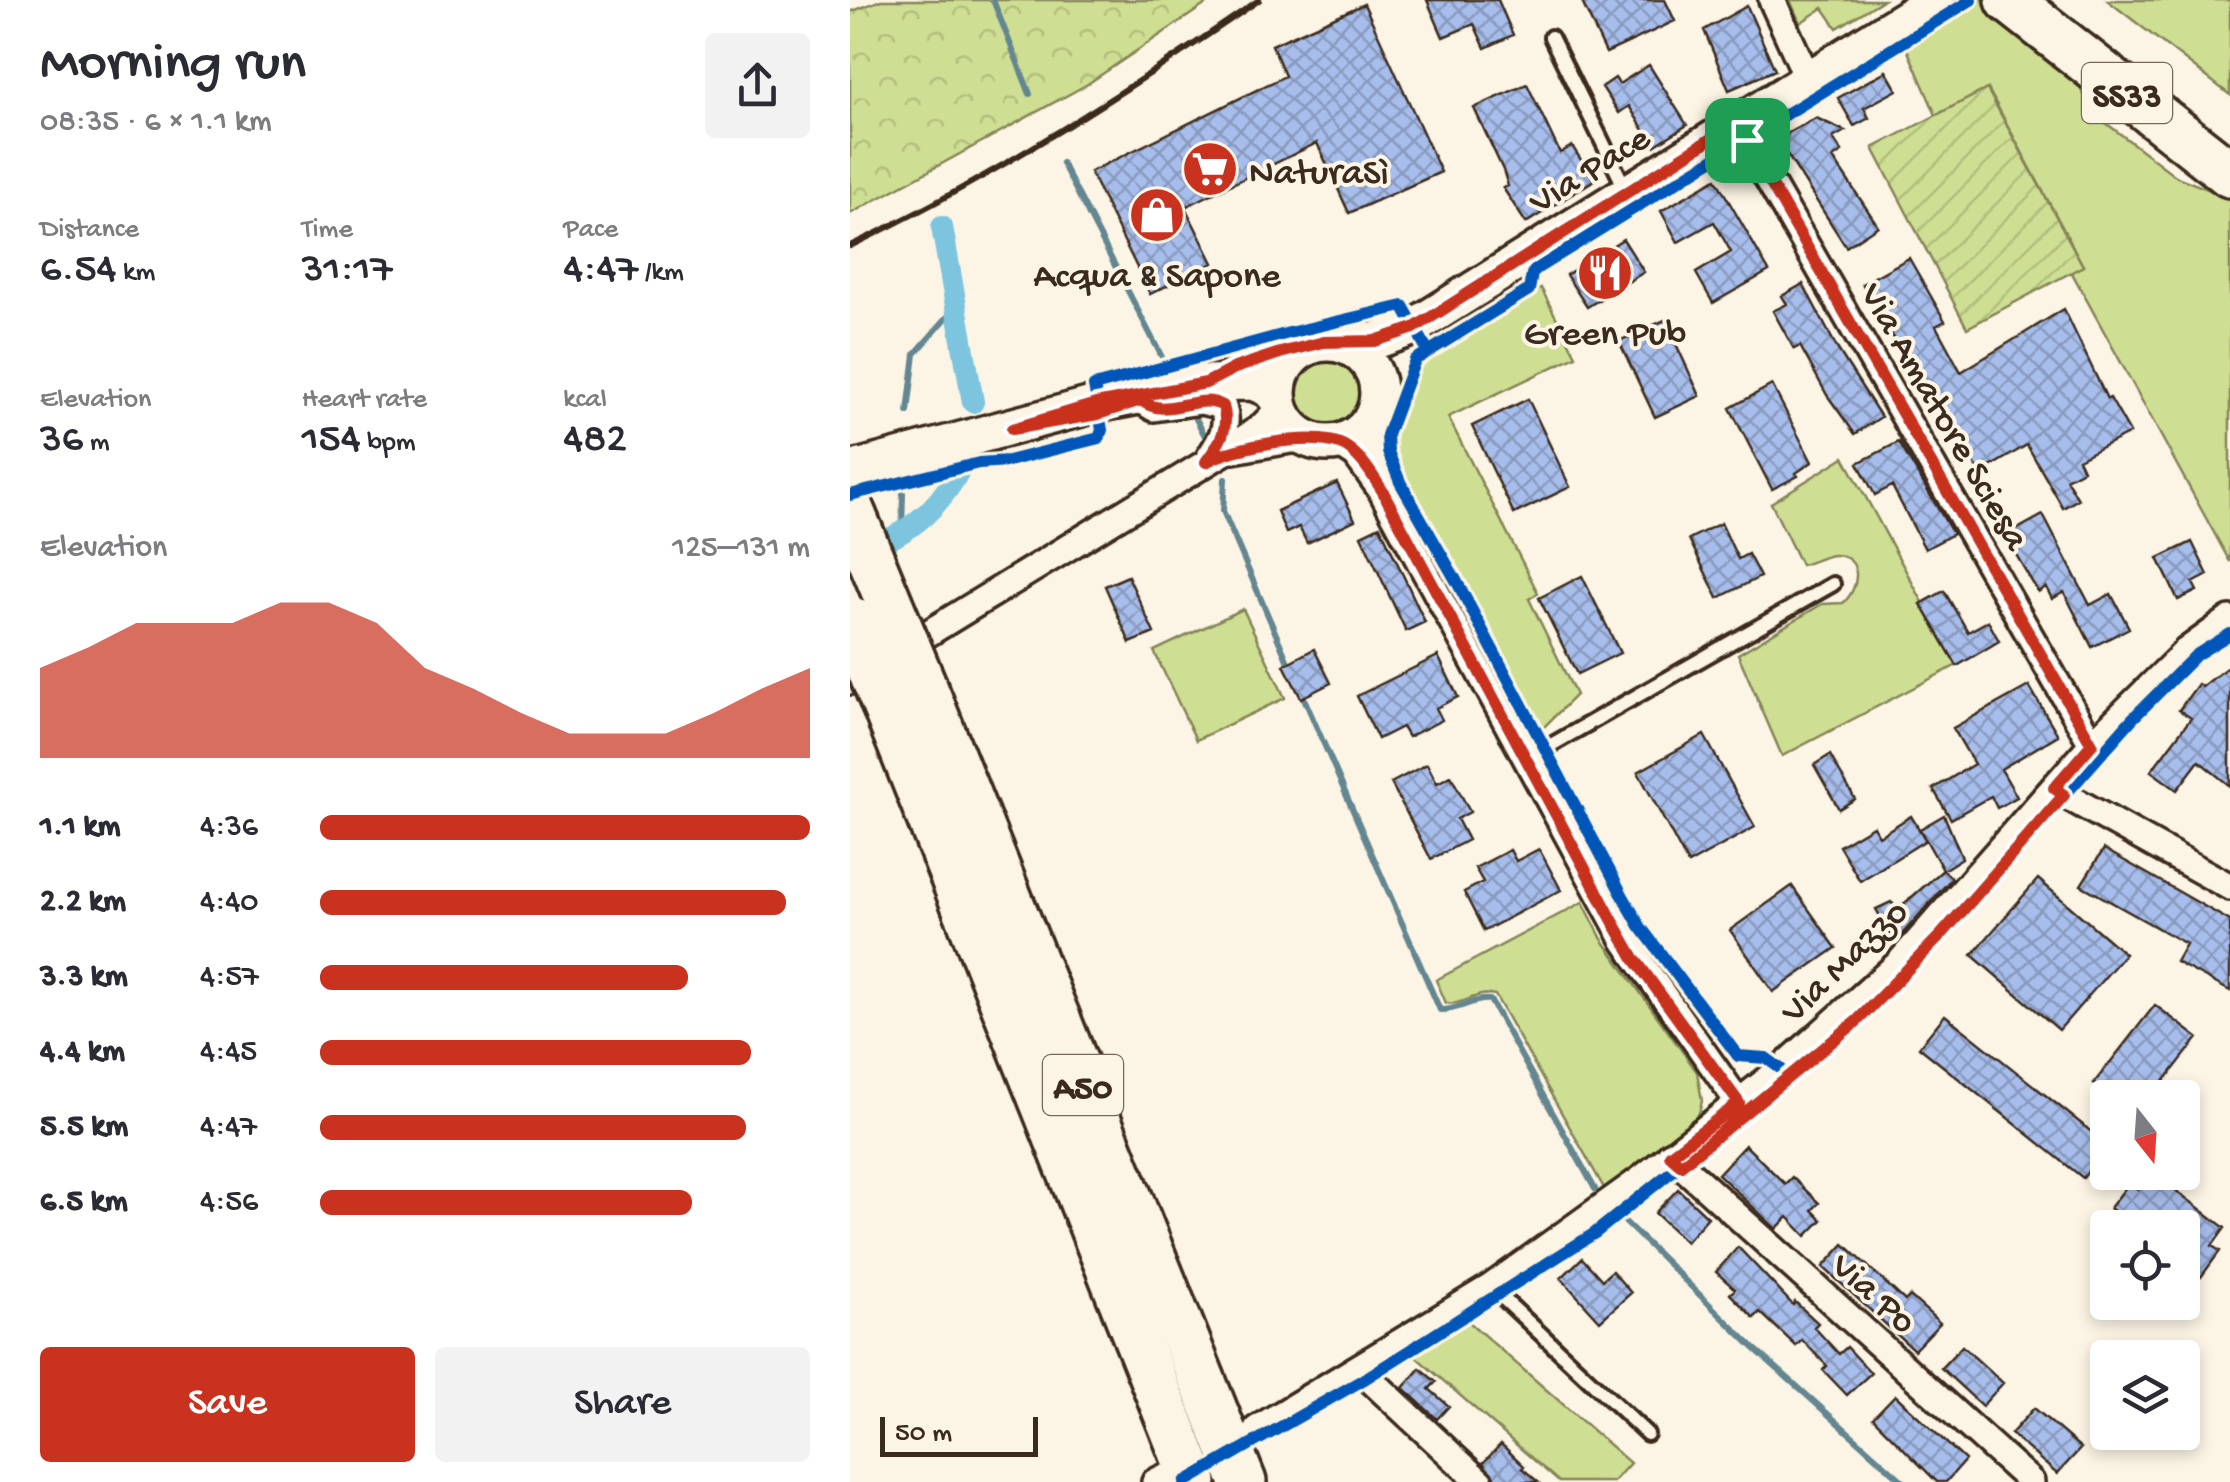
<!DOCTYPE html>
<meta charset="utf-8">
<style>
body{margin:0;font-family:"Gochi Hand",sans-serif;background:#f2f2f3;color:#2b2b33;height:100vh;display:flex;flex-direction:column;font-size:38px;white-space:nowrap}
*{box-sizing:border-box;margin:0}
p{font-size:32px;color:#7c7c81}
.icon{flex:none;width:55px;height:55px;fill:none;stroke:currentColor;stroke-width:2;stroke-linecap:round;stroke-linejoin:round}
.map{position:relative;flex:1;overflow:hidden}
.details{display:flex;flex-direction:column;background:#fff;width:850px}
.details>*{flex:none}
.needle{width:65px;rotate:163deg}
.fabs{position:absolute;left:1240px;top:1080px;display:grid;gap:20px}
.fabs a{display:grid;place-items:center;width:110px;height:110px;border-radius:10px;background:#fff;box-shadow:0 5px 15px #0003;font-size:50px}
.scale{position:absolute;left:30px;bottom:25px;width:158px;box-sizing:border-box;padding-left:10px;border:5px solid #3b2a1e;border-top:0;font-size:28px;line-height:35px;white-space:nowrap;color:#3b2a1e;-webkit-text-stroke:8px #fcf5e5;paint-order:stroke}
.pin{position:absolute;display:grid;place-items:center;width:85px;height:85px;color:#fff;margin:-42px;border-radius:20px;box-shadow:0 5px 15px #0006}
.round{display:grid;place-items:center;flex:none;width:105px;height:105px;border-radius:10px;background:#f2f2f3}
.head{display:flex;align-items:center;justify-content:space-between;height:170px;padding:0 40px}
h1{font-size:55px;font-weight:600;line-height:75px}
.stats{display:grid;grid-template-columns:repeat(3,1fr);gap:15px;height:170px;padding:10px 40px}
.stats div{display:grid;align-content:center}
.stats b{font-size:42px;font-weight:600}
.stats small{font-size:28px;font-weight:400}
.stats p{font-size:28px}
.chart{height:280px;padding:20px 40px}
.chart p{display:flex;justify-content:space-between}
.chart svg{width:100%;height:180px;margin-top:10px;fill:#c8321e;opacity:.7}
.cta{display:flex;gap:20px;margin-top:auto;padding:20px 40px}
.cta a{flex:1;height:115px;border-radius:10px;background:#c8321e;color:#fff;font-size:40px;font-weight:600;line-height:115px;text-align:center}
.cta a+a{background:#f2f2f3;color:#2b2b33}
ul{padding:0 40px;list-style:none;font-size:32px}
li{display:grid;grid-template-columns:160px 120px 1fr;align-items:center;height:75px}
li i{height:25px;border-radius:12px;background:#c8321e}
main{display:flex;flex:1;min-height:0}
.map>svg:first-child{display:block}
.green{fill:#cede92;stroke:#848458;stroke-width:2.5}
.forest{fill:url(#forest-crowns);stroke:#848458;stroke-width:2.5}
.garden{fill:url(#garden-furrows);stroke:#848458;stroke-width:2.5}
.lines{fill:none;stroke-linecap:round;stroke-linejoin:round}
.stream{stroke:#638691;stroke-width:6}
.canal{stroke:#7dc4de;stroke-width:22}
.building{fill:url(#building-cross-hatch);stroke:#3b2a1e;stroke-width:2.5}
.lane-casing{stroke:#3b2a1e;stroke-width:20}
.street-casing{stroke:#3b2a1e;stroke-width:32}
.secondary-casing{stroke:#3b2a1e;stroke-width:42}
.highway-casing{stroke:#3b2a1e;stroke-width:52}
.lane{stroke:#fcf5e5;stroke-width:12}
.street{stroke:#fcf5e5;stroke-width:25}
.secondary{stroke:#fcf5e5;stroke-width:35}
.highway{stroke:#fcf5e5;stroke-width:45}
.rail{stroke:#3b2a1e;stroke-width:6}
.highway-bridge-casing{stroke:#3b2a1e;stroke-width:52;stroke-linecap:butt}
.highway-bridge{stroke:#fcf5e5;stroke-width:45}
.cycleway-casing{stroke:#fcf5e5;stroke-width:19}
.cycleway{stroke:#0057b8;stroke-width:12}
.route-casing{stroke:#fff;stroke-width:20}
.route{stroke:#c8321e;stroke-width:12}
.labels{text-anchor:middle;stroke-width:8;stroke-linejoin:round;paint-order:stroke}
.shield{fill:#fcf5e5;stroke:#75675a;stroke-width:2.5}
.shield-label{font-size:35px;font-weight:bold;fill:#3b2a1e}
.street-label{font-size:38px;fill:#3b2a1e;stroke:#fcf5e5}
.poi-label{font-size:38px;fill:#3b2a1e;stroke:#fcf5e5}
</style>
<main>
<section class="details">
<div class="head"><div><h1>Morning run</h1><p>08:35 · 6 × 1.1 km</p></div><a class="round"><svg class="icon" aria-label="share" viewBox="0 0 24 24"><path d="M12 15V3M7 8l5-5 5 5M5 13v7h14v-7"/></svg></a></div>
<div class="stats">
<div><p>Distance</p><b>6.54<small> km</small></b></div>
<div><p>Time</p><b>31:17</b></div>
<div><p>Pace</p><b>4:47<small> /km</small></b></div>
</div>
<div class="stats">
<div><p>Elevation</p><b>36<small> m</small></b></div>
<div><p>Heart rate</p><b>154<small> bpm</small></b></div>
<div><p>kcal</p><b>482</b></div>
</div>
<div class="chart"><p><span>Elevation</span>125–131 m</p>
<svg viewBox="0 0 160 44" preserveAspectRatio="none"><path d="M0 44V22L10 17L20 11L30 11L40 11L50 6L60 6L70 11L80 22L90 27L100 33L110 38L120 38L130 38L140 33L150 27L160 22V44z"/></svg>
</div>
<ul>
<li><b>1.1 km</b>4:36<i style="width:100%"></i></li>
<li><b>2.2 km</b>4:40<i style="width:95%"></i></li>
<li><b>3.3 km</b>4:57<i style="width:75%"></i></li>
<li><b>4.4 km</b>4:45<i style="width:88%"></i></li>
<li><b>5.5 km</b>4:47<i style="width:87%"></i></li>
<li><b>6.5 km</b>4:56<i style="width:76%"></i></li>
</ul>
<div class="cta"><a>Save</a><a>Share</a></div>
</section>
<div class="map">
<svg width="1380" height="1482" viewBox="0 0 1380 1482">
<defs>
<pattern id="forest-crowns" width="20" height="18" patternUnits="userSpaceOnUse" patternTransform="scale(2.5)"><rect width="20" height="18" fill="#cede92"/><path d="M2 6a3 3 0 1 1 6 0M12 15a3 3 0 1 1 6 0" fill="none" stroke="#b2bf7d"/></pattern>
<pattern id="garden-furrows" width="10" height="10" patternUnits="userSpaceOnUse" patternTransform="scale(2.5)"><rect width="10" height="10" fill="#cede92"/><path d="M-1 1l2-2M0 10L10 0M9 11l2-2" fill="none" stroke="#b2bf7d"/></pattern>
<pattern id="building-cross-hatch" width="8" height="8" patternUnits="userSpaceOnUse" patternTransform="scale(2.5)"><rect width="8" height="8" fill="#a7bdeb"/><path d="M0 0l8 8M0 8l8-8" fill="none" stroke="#899abe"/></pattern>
</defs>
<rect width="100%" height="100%" fill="#fcf5e5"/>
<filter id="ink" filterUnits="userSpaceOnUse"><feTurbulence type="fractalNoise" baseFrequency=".01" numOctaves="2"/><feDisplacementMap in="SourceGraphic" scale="20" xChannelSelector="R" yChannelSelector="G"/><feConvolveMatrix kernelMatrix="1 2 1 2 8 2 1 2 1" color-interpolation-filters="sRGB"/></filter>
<g filter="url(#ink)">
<path class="green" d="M940 0H1033L987 28 973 8 950 23Z
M1125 0H1138L1219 63 1233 93 1252 120 1327 177 1380 198V562L1221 271 1233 266 1138 89 1086 115 1054 42Z
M1257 0H1380V95Z
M691 288 726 356 598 417 688 593 679 599 726 695 691 730 552 472 543 441 546 424 569 363Z
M447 393a31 31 0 1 1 62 0a31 31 0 1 1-62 0Z
M994 457 1107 665 932 756 888 654 972 604 993 603C1010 588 1014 555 983 555 974 556 961 563 951 565L921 503Z
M393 609 435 698 346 740 304 651Z
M733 902 752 939 847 1072 852 1101 846 1125 758 1195 645 995C626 991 614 1006 596 1003L586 980Z
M619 1322 780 1463 763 1482H709L565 1356Z"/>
<path class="forest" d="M31 0H362L236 85 0 214V12Z"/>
<path class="garden" d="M1137 89 1233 266 1117 328 1023 148Z"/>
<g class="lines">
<path class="stream" d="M143 0 180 94
M212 163 314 361
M58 412 65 354 106 307
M344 415 355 436
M375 479 373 511 441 669
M52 532 53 493
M450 689 590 1010C608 1011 623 998 640 1000L745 1189
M770 1217 904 1348 1054 1482"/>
<path class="canal" d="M92 227 123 402
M12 553C57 532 83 516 108 473"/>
</g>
<path class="building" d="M577 0H648L663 35 635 48 624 24 593 37Z
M731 0H815L825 21 756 53Z
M514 4 591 172 499 213 467 143 335 207 363 263 300 294 240 172 435 76 422 45Z
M897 6 925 70 879 90 854 30Z
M799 65 837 125 804 146 779 106 769 113 752 87 765 78 769 84Z
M1036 71 1047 90 1014 108 1019 118 1004 126 988 98Z
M677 84 710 153 722 146 744 180 676 223 653 188 658 186 653 170 624 108Z
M966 118 995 131 983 138 992 152 983 158 1028 226 996 247 933 148 938 133Z
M866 179 919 271 863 303 846 273 881 252 864 222 828 242 811 211Z
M773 239 794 272 737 307 716 275Z
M1059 258 1095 321 1086 326 1111 372 1214 309 1257 399 1260 398 1280 433 1228 459 1233 470 1216 479 1228 499 1213 508 1177 445 1130 473 1054 344 1049 347 1012 284Z
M953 284 987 348 1031 417 1005 434 977 395 950 346 944 349 923 311 937 304 932 296Z
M815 320 850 396 805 417 769 341Z
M922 385 962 462 946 473 948 476 922 489 880 408Z
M678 399 720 487 664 514 622 426Z
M1049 442 1103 534 1075 549 1042 486 1025 495 1008 463Z
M487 483 505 520 457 543 449 527 436 533 427 511Z
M1193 515 1240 605 1261 594 1279 628 1242 647 1214 592 1202 599 1196 587 1188 592 1155 536Z
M871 523 888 559 898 554 910 577 868 598 839 539Z
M530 526 575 622 556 631 511 535Z
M1342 542 1358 575 1343 583 1347 591 1328 600 1308 558Z
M278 576 304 633 280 643 255 586Z
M732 576 770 653 727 674 689 598Z
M1094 591 1118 632 1138 621 1149 641 1107 666 1071 604Z
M464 649 481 683 451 698 434 665Z
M588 656 608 697 586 708 592 720 558 737 552 727 528 739 507 696Z
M1380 665V786L1349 761 1327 790 1301 771 1341 718 1329 710 1348 684 1352 687Z
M1179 686 1208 735 1151 769 1167 797 1147 808 1141 796 1101 819 1083 789 1124 764 1103 728Z
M854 735 905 827 838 864 788 772Z
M980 755 1005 799 989 809 964 765Z
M577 764 587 783 601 776 620 812 607 819 618 840 581 859 541 783Z
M1094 815 1112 858 1093 870 1076 840 1010 881 989 846 1023 826 1029 836 1061 816 1075 839 1070 829Z
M689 849 711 890 634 931 614 892 633 882 625 868 660 850 666 861Z
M1254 849 1380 921V991L1326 962 1336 944 1231 885Z
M1093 870 1102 878 1045 942 1026 909 1041 902 1048 909Z
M1188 879 1275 954 1209 1030 1122 955Z
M942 886 986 948 923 992 880 930Z
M1305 1005 1348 1038 1301 1098H1263L1244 1083Z
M1095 1015 1258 1145 1233 1178 1069 1047Z
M895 1145 935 1184 942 1177 969 1203 962 1210 972 1220 956 1236 938 1217 926 1229 868 1174Z
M1302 1172 1375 1228 1362 1246 1370 1251 1351 1277 1332 1263V1228H1286L1260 1208 1279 1183 1288 1189Z
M828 1189 858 1217 836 1242 805 1213Z
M994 1244 1055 1301 1060 1296 1090 1323 1064 1350 973 1267Z
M888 1247 943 1305 945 1302 968 1323 964 1327 989 1354 997 1347 1021 1373 997 1395 973 1370 977 1366 952 1340 946 1346 910 1312 904 1318 880 1294 885 1289 866 1272Z
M732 1258 752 1280 762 1271 781 1293 750 1321 711 1278Z
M1112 1346 1153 1383 1132 1406 1091 1368Z
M570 1368 586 1382 579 1389 599 1406 587 1419 553 1388Z
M1045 1395 1115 1460 1096 1482H1087L1023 1418Z
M1184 1408 1231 1448 1207 1474 1161 1434Z
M651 1444 674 1466 672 1468 688 1482 646 1481 633 1463Z"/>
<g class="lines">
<g class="lane-casing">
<path id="lane" d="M701 37 777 192
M675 760 983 584
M641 1287 797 1434"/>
</g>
<g class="street-casing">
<path id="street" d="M922 0 958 79
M886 123 1242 744
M291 400 304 408 351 401 373 406C380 427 370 441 359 458
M517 424 527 476
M486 442 506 455 531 490 775 941 889 1103
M383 450 441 440H463
M0 681 374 452 410 428 430 408
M1204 789 1380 887
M820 1155 1181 1482
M508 1368 630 1482
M407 1429 641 1287 787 1182 931 1069 1049 963 1242 744 1336 651 1380 619
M305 1482 313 1478"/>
</g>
<g class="secondary-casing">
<path id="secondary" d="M428 393a50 50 0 1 1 100 0a50 50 0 1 1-100 0Z
M492 344 525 341 564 327 1085 0
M0 470 246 404 357 383 403 382 419 389 428 400"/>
</g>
<g class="highway-casing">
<path id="highway" d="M1159 0 1380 174
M74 687 393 1482
M35 705 344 1482"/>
</g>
<use href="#lane" class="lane"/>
<use href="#street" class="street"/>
<use href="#secondary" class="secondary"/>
<use href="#highway" class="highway"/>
<path class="rail" d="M0 246C144 177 277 91 409 0"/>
<g class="highway-bridge-casing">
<path id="highway-bridge" d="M0 508 74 687
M0 619 35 705"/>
</g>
<use href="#highway-bridge" class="highway-bridge"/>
<g class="cycleway-casing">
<path id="cycleway" d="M0 495 129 463 158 461 249 438 252 430 244 386 439 333 553 306 578 351
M931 1069 916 1058 888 1056 790 926 774 898 607 582 550 482 538 452 537 435 565 360 679 290 682 274 686 269 1121 0
M335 1482 516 1378 745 1233 901 1108 1007 1021 1091 935 1282 719 1346 655 1380 634"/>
</g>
<use href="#cycleway" class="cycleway"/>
</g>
</g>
<g class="lines" filter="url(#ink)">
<g class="route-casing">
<path id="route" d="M886 123 1242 744 1204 788 1214 795 1091 935 1007 1021 831 1165 820 1155 889 1103 784 958 764 923 532 490C522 475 512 457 496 447 469 430 383 446 356 462 369 444 380 429 373 406 346 391 316 421 291 400L248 414 162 429 246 404 356 383 385 368 430 353 474 342 525 341 564 328Z"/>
</g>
<use href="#route" class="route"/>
</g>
<defs>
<g id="supermarket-disc" transform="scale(2.875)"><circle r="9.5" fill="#c8321e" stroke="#fcf5e5"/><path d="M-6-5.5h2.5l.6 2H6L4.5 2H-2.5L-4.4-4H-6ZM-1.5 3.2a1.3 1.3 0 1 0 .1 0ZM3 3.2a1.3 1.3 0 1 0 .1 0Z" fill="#fff"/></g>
<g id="shop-disc" transform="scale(2.875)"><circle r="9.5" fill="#c8321e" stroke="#fcf5e5"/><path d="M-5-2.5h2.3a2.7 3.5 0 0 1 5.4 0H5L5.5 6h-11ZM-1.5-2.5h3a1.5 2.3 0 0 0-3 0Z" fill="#fff"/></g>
<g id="restaurant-disc" transform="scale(2.875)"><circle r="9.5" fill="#c8321e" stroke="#fcf5e5"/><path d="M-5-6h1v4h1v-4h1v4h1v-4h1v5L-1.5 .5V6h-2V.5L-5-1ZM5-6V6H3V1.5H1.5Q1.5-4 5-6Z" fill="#fff"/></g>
</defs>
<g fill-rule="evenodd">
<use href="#supermarket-disc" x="360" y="169"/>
<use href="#shop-disc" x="307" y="215"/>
<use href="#restaurant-disc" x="755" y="273"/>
</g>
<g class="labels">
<g class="shield">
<rect x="1232" y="63" width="90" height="60" rx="8"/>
<rect x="193" y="1055" width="80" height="60" rx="8"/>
</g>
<g class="shield-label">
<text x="1277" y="105">SS33</text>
<text x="233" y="1097">A50</text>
</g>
<g class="street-label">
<text transform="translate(738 167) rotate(-32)" y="13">Via Pace</text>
<text transform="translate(1097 415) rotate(60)" y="13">Via Amatore Sciesa</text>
<text transform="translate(992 959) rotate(-44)" y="13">Via Mazzo</text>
<text transform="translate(1026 1291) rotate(42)" y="13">Via Po</text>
</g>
<g class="poi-label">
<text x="399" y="182" text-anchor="start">NaturaSì</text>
<text x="307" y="285">Acqua &amp; Sapone</text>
<text x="755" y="343">Green Pub</text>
</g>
</g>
</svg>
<div class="fabs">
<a><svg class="needle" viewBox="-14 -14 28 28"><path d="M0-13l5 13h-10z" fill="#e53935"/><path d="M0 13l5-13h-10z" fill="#7c7c81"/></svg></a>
<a><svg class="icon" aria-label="locate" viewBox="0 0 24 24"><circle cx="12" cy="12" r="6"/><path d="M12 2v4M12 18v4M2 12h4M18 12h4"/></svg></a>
<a><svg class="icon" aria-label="layers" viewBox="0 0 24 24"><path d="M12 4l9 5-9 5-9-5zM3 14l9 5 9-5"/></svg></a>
</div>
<div class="scale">50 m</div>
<div class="pin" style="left:897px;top:140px;background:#1e9e55"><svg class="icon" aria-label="arrive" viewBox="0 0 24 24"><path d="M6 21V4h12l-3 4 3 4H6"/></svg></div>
</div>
</main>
